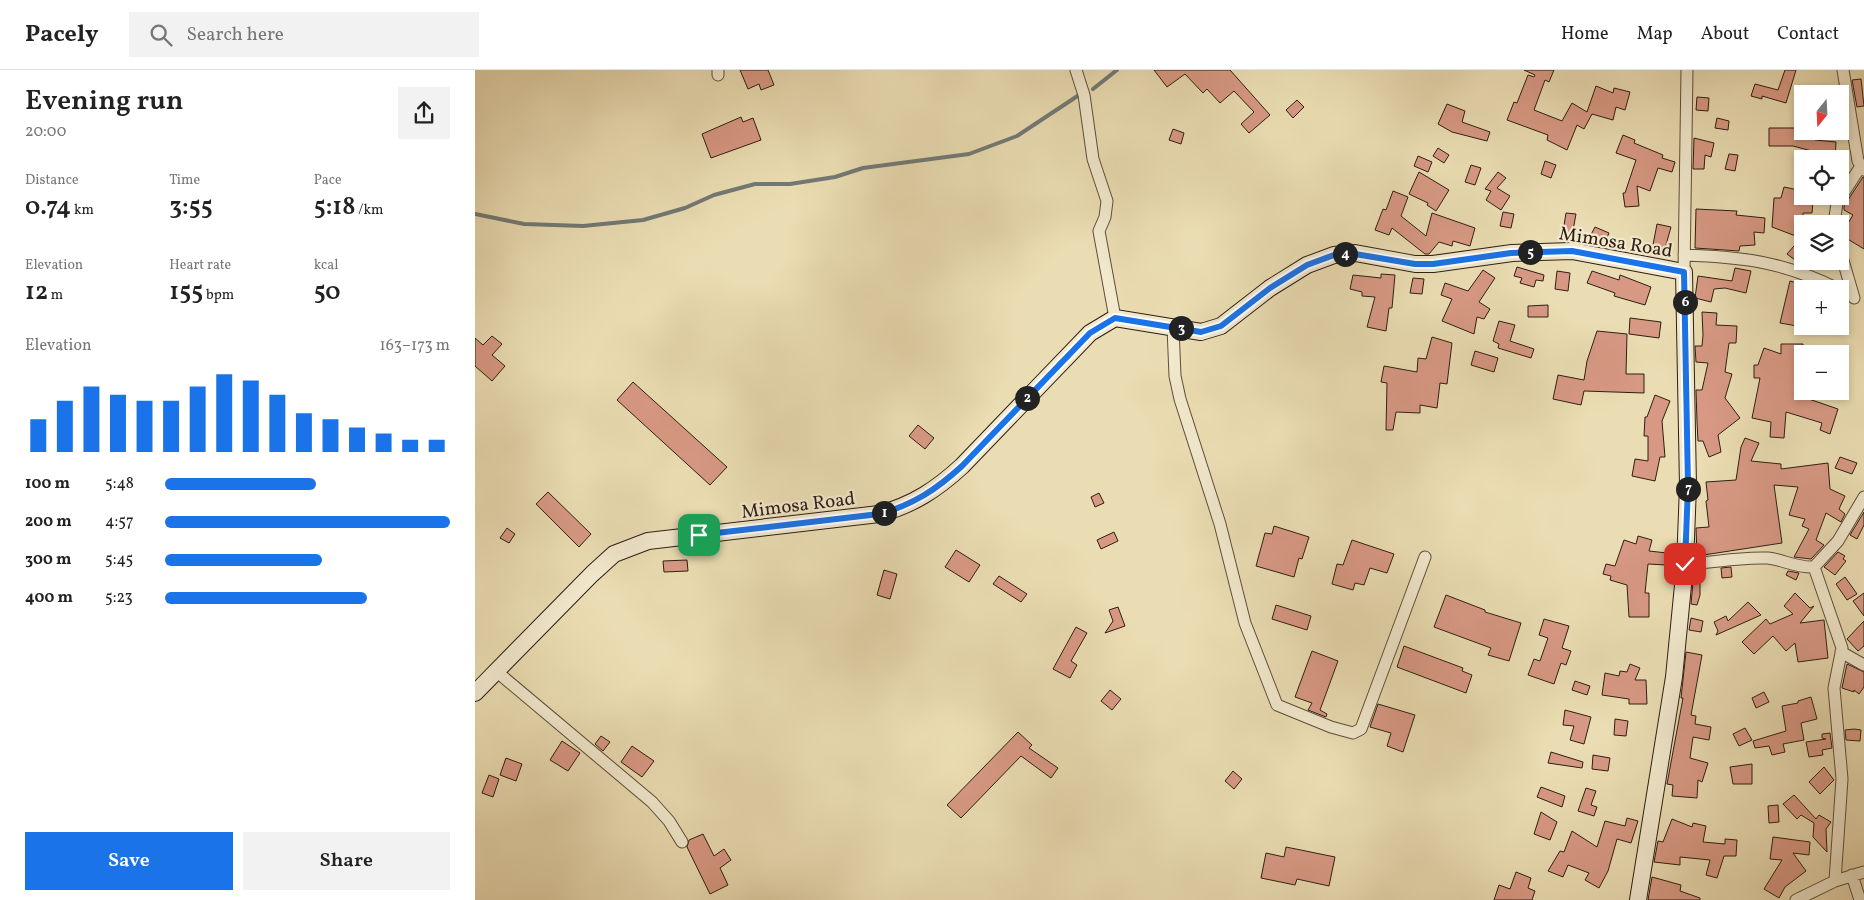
<!DOCTYPE html>
<meta charset="utf-8">
<style>
body{margin:0;font-family:Vollkorn,serif;background:#f2f2f2;color:#222;height:100vh;display:flex;flex-direction:column;font-size:19px;white-space:nowrap}
*{box-sizing:border-box;margin:0}
p{font-size:16px;color:#767676}
.icon{flex:none;width:28px;height:28px;fill:none;stroke:currentColor;stroke-width:2;stroke-linecap:round;stroke-linejoin:round}
.map{position:relative;flex:1;overflow:hidden}
.panel{display:flex;flex-direction:column;background:#fff;width:475px}
.panel>*{flex:none}
.needle{width:32px;rotate:198deg}
.fabs{position:absolute;left:1319px;top:15px;display:grid;gap:10px}
.fabs a{display:grid;place-items:center;width:55px;height:55px;border-radius:0px;background:#fff;box-shadow:0 2px 8px #0003;font-size:25px}
.pin{position:absolute;display:grid;place-items:center;width:42px;height:42px;color:#fff;margin:-21px;border-radius:10px;box-shadow:0 2px 8px #0006}
.km{position:absolute;width:25px;height:25px;margin:-12px;border-radius:50%;background:#222;color:#fff;font-size:14px;line-height:25px;text-align:center}
.round{display:grid;place-items:center;flex:none;width:52px;height:52px;border-radius:0px;background:#f2f2f2}
.overview{display:flex;align-items:center;justify-content:space-between;height:85px;padding:0 25px}
h1{font-size:28px;font-weight:600;line-height:38px}
.stats{display:grid;grid-template-columns:repeat(3,1fr);gap:8px;height:85px;padding:5px 25px}
.stats div{display:grid;align-content:center}
.stats b{font-size:25px;font-weight:600}
.stats small{font-size:14px;font-weight:400}
.stats p{font-size:14px}
.chart{height:140px;padding:10px 25px}
.chart p{display:flex;justify-content:space-between}
.chart svg{width:100%;height:90px;margin-top:5px;stroke:#1a73e8;stroke-width:6}
.primary-button{display:flex;gap:10px;margin-top:auto;padding:10px 25px}
.primary-button a{flex:1;height:58px;border-radius:0px;background:#1a73e8;color:#fff;font-size:20px;font-weight:600;line-height:58px;text-align:center}
.primary-button a+a{background:#f2f2f2;color:#222}
ul{padding:0 25px;list-style:none;font-size:16px}
li{display:grid;grid-template-columns:80px 60px 1fr;align-items:center;height:38px}
li i{height:12px;border-radius:6px;background:#1a73e8}
header{display:flex;align-items:center;gap:30px;box-sizing:border-box;height:70px;padding:0 25px;background:#fff;border-bottom:1px solid #e0e0e0}
header strong{font-size:24px}
nav{display:flex;gap:28px;margin-inline-start:auto;font-size:18px}
.search{width:350px;height:45px;background:#f2f2f2;display:flex;align-items:center;gap:12px;box-sizing:border-box;padding:0 18px;border-radius:0px;color:#767676;font-size:19px}
main{display:flex;flex:1;min-height:0}
.map>svg:first-child{display:block}
.lines{fill:none;stroke-linecap:round;stroke-linejoin:round}
.stream{stroke:#727a76;stroke-width:4}
.building{fill:#d89984;stroke:#2e1e12}
.street-casing{stroke:#5d4e3a;stroke-width:13}
.secondary-casing{stroke:#2e1e12;stroke-width:18}
.street{stroke:#f2e9ce;stroke-width:11}
.secondary{stroke:#f2e9ce;stroke-width:16}
.route-casing{stroke:#fff;stroke-width:10}
.route{stroke:#1a73e8;stroke-width:6}
.labels{text-anchor:middle;stroke-width:4.5;stroke-linejoin:round;paint-order:stroke}
.street-label{font-size:19px;fill:#2e1e12;stroke:#f2e9ce}
</style>
<header>
<strong>Pacely</strong>
<div class="search"><svg class="icon" aria-label="search" viewBox="0 0 24 24"><circle cx="10" cy="10" r="6"/><path d="M15 15l6 6"/></svg>Search here</div>
<nav><a>Home</a><a>Map</a><a>About</a><a>Contact</a></nav>
</header>
<main>
<section class="panel">
<div class="overview"><div><h1>Evening run</h1><p>20:00</p></div><a class="round"><svg class="icon" aria-label="share" viewBox="0 0 24 24"><path d="M12 15V3M7 8l5-5 5 5M5 13v7h14v-7"/></svg></a></div>
<div class="stats">
<div><p>Distance</p><b>0.74<small> km</small></b></div>
<div><p>Time</p><b>3:55</b></div>
<div><p>Pace</p><b>5:18<small> /km</small></b></div>
</div>
<div class="stats">
<div><p>Elevation</p><b>12<small> m</small></b></div>
<div><p>Heart rate</p><b>155<small> bpm</small></b></div>
<div><p>kcal</p><b>50</b></div>
</div>
<div class="chart"><p><span>Elevation</span>163–173 m</p>
<svg viewBox="0 0 160 44" preserveAspectRatio="none"><path d="M5 44V28M15 44V19M25 44V12M35 44V16M45 44V19M55 44V19M65 44V12M75 44V6M85 44V9M95 44V16M105 44V25M115 44V28M125 44V32M135 44V35M145 44V38M155 44V38"/></svg>
</div>
<ul>
<li><b>100 m</b>5:48<i style="width:53%"></i></li>
<li><b>200 m</b>4:57<i style="width:100%"></i></li>
<li><b>300 m</b>5:45<i style="width:55%"></i></li>
<li><b>400 m</b>5:23<i style="width:71%"></i></li>
</ul>
<div class="primary-button"><a>Save</a><a>Share</a></div>
</section>
<div class="map">
<svg width="1389" height="830" viewBox="0 0 1389 830">
<rect width="100%" height="100%" fill="#ebddb3"/>
<filter id="stains"><feTurbulence type="fractalNoise" baseFrequency=".004" numOctaves="4"/><feColorMatrix values="0 0 0 0 .2 0 0 0 0 .09 0 0 0 0 .02 0 0 0 .5 -.17"/></filter>
<radialGradient id="worn" r=".72"><stop offset=".6" stop-color="#630" stop-opacity="0"/><stop offset="1" stop-color="#630" stop-opacity=".3"/></radialGradient>
<g class="lines">
<path class="stream" d="M618 19 642 0
M0 144 49 154 108 156 168 150 210 138 239 125 280 114H315L360 107 388 98 494 84 542 66 604 25"/>
</g>
<path class="building" d="M265 0H293L299 15 286 20 284 14 273 19Z
M679 0H755L795 45 774 63 766 54 779 42 759 21 745 33 732 19 728 23 710 4 692 17Z
M1049 0H1079L1074 12 1070 10 1059 40 1087 51 1097 33 1112 42 1121 16 1138 23 1139 18 1155 22 1150 40 1141 37 1138 50 1117 44 1109 59 1102 55 1092 80 1072 70 1073 65 1032 50 1039 32 1042 33 1053 5 1059 7 1060 5Z
M1310 0H1321L1311 33 1287 26V29L1276 26 1280 14 1303 20Z
M1386 9 1389 36 1382 37 1377 10Z
M1222 27 1234 28 1233 41 1221 40Z
M822 30 829 37 818 48 811 40Z
M972 34 990 41 987 52 1015 62 1012 71 977 62 963 54Z
M266 47 268 52 278 48 286 70 236 88 227 64Z
M1242 48 1254 51 1253 60 1240 58Z
M1294 58H1328V61H1342L1340 70 1361 72 1360 89H1346L1348 84 1318 76H1294Z
M698 59 709 63 706 74 694 70Z
M1148 65 1160 70 1159 73 1188 85 1187 88 1200 92 1197 102 1183 98 1175 121 1162 116 1164 136 1150 137 1148 123H1150L1161 90 1141 83Z
M1219 68 1239 73 1236 87 1230 85 1229 99H1218Z
M963 78 974 85 969 93 958 86Z
M1254 84 1263 85 1260 101 1250 99Z
M943 86 957 92 953 102 939 96Z
M1070 91 1081 95 1076 108 1066 104Z
M996 95 1006 98 1000 115 990 112Z
M944 102 974 120 961 141 952 135 953 133 934 124Z
M1023 102 1031 108 1022 118 1035 126 1026 140 1011 130 1016 121 1010 119Z
M1388 107H1389V179L1366 165 1378 145 1369 140V136Z
M1309 117 1328 121V130L1338 131 1337 143H1328V196L1312 184 1326 168 1297 157 1299 128H1306Z
M918 121 933 127 926 146 951 166 957 143 1000 158 995 176 978 171 977 176 964 172 954 184H950L917 158 914 165 900 160 908 139 911 140Z
M1221 139 1262 141 1261 145 1290 148 1289 163 1279 162 1280 175 1265 176 1264 181 1220 178Z
M1028 142 1039 144 1036 158 1025 156Z
M1091 143 1101 144 1096 171 1087 168Z
M1182 154 1196 157 1189 182 1177 180Z
M1120 157 1134 163 1128 177 1113 170Z
M1042 197 1069 205 1068 211 1061 210 1059 217 1045 213 1047 208 1039 206Z
M1260 198 1276 201 1271 223 1250 218 1239 219 1236 232 1220 228 1223 206 1257 211Z
M1008 200 1020 208 1004 232 1015 239 1009 249 1002 247 999 264 967 251 977 229 966 225 970 213 993 221Z
M1082 201 1095 203 1093 221 1080 219Z
M1117 201 1144 210 1145 205 1176 217 1170 235 1139 226 1140 223 1112 213Z
M906 204 920 205 917 238H914L911 261 892 257 900 227 887 226V222L875 219 878 205 906 208Z
M938 208 949 209 947 224 935 223Z
M1315 211 1329 215 1322 239 1328 240V257L1305 253Z
M1073 235V247H1053V236Z
M1227 242 1242 243 1241 255 1262 256 1261 273H1254L1250 302 1257 304 1250 328 1265 348 1243 365 1246 382 1234 387 1228 371H1223L1222 352 1221 320H1227L1233 293 1221 292 1220 276H1227L1228 265Z
M1155 248 1186 252 1184 268 1154 264Z
M1024 251 1040 255 1035 271 1059 279 1056 288 1023 278 1024 274 1018 271Z
M1122 261 1152 264 1151 304H1169V323L1109 321 1106 335 1078 329 1083 305 1109 310 1112 291Z
M17 266 27 274 17 285 30 296 17 311 0 296V268L8 275Z
M957 267 977 273 972 314 965 313 962 338 945 335V343L921 342 918 360H911L912 313 906 312 909 296 942 302 943 288 951 289Z
M1306 274H1328V327L1363 339 1355 364 1345 360 1347 353 1311 342 1309 368 1295 367 1296 352 1277 348 1285 308H1279V295H1283L1289 278 1306 284Z
M1000 281 1023 288 1019 302 996 295Z
M158 312 252 397 235 415 142 330Z
M1180 325 1195 331 1187 351 1190 387H1185L1180 411 1157 406 1160 389 1173 391V366H1169L1170 347H1172Z
M443 355 459 368 450 379 434 366Z
M1270 368 1284 373 1276 391 1306 394V399L1353 393 1355 419 1370 426 1364 439 1370 444 1366 452 1351 443 1341 470 1349 475 1336 489 1319 487 1334 459 1327 456 1330 449 1314 445 1323 417 1299 415 1307 473 1222 486 1221 458 1234 457 1231 431 1233 430 1231 412 1261 410 1266 377Z
M1365 387 1382 393 1377 404 1360 398Z
M73 422 116 464 104 477 61 434Z
M624 423 629 433 620 437 616 427Z
M1389 442V455L1382 469 1375 465Z
M799 456 834 467 827 489 824 488 819 507 781 496 790 463 797 464Z
M32 458 40 464 34 473 25 468Z
M639 462 643 471 626 479 622 470Z
M1163 466 1177 470 1174 481 1192 483 1191 495 1173 494 1170 523H1174V547H1154L1152 515 1135 510 1136 506 1128 504 1131 494 1140 496 1149 470 1161 474Z
M877 470 919 484 912 503 895 498 889 515 880 513 878 520 857 514 862 494 868 495Z
M481 480 505 495 494 512 470 497Z
M1363 482 1370 486 1368 489 1371 491 1360 505 1349 497Z
M212 490 213 501 189 502 188 491Z
M1256 497 1257 507 1247 508 1246 498Z
M409 500 422 504 415 529 402 525Z
M1219 501H1225V525L1222 535 1216 534Z
M1313 501 1324 503 1321 510 1311 505Z
M524 506 552 524 546 532 518 514Z
M1370 507 1382 524 1372 530 1361 514Z
M1320 523 1335 538 1339 536 1325 553 1349 550 1353 588 1323 592 1320 573 1311 581 1298 566 1279 584 1267 572 1291 549 1295 554 1318 544 1309 536Z
M1389 523V546L1378 531Z
M971 525 1010 540V542L1046 553 1034 591 1013 585 1016 578 959 557Z
M1273 532 1286 545 1241 565 1243 561 1239 552 1251 546 1253 551Z
M801 535 836 546 832 560 797 549Z
M643 537 650 556 630 563 638 551 634 540Z
M1216 548 1228 551 1226 562 1214 560Z
M1069 549 1094 556 1087 578 1096 581 1091 595 1086 593 1079 614 1053 605 1059 589 1065 591 1073 568 1064 565Z
M1389 551V576L1383 581 1372 569Z
M601 557 612 563 596 591 602 595 595 608 578 599Z
M929 576 988 598 987 601 997 605 991 623 922 597Z
M837 581 863 591 845 640 852 644 851 647 833 640 837 633 820 627Z
M1211 582 1227 585 1216 645 1221 646 1220 654 1236 657 1234 670 1218 667 1215 688 1233 693 1227 712 1223 710 1222 728 1197 726 1198 715 1192 714 1208 628H1206Z
M1155 594 1165 598 1160 610H1171L1172 634H1154V629L1127 625 1130 603 1144 606 1145 601 1152 602Z
M1372 594 1389 602V617L1384 624 1379 620V622L1367 618Z
M1100 611 1115 616 1112 625 1097 620Z
M635 620 646 629 637 640 626 631Z
M1289 622 1294 632 1281 638 1277 628Z
M1336 627 1342 649 1326 653 1329 670 1308 674 1310 682 1297 685 1294 676 1280 678 1278 671 1311 661 1307 636 1323 633V631Z
M903 634 940 645 928 682 912 676 916 663 895 657Z
M1090 640 1116 647 1109 674 1095 670 1099 656 1088 655Z
M1140 649 1153 651 1151 666 1139 665Z
M1270 658 1277 670 1264 676 1258 664Z
M1379 659 1386 660 1385 671 1371 670 1370 660Z
M543 662 557 675 554 678 583 698 576 708 546 686 486 748 472 735Z
M1355 663 1357 678 1347 680 1348 685 1334 687 1331 672 1351 669 1347 668V664Z
M126 666 135 672 128 681 120 674Z
M87 671 105 683 93 701 75 690Z
M157 676 179 691 167 707 146 692Z
M1076 682 1108 692 1107 698 1073 693Z
M1118 685 1135 688 1133 701 1117 699Z
M31 688 47 694 41 711 25 705Z
M1277 694V714H1258L1255 697Z
M1349 697 1359 710 1345 724 1334 712Z
M758 701 767 709 759 719 750 711Z
M14 705 24 709 18 727 7 723Z
M1066 717 1090 726 1087 737 1062 727Z
M1111 718 1121 721 1116 735 1122 737 1119 746 1103 741Z
M1319 725 1341 749 1344 745 1356 752 1351 759 1352 782 1338 767 1339 753 1326 745 1322 749 1308 734Z
M1303 735 1304 752 1294 753 1293 736Z
M1066 742 1082 752 1075 770 1059 764Z
M1152 748 1163 751 1156 773 1142 769 1133 801 1124 818 1110 810 1114 803 1093 795 1088 807 1073 801 1085 781 1089 782 1097 761 1122 777 1130 751 1150 756Z
M1197 749 1217 757 1218 753 1231 756 1228 772 1250 774V769L1262 770 1261 786H1249L1242 808 1231 805 1235 790 1205 787V795L1179 792 1183 771 1188 772Z
M228 764 239 786 249 779 256 790 245 798 253 815 235 824 212 777 214 770Z
M1298 767 1335 772 1334 785 1318 783 1331 801 1310 817 1304 828 1289 819 1307 790 1295 789Z
M811 777 860 787 854 816 822 809 820 815 786 808 791 783 809 787Z
M1041 802 1056 808 1053 818 1060 821 1057 830H1019L1024 815 1035 819Z
M1177 807 1206 815 1205 821 1225 828V830H1173Z"/>
<g class="lines">
<g class="street-casing">
<path id="street" d="M243 0V5
M601 0 609 25 618 89 632 131 630 147 624 161 640 248
M1368 0 1383 91 1389 100
M1359 154 1362 133 1386 96
M1365 180 1379 228
M1209 185C1269 187 1309 192 1363 219
M1209 202 1212 0
M698 257 700 306 705 329 745 454 770 553 802 635 856 657 878 663 886 659 950 487
M1210 495C1237 492 1265 487 1293 488 1309 490 1322 498 1339 497L1363 471 1389 427
M1339 497 1367 578 1359 618 1367 709 1360 811
M1366 582 1389 595
M21 601 177 732 194 751 207 772
M1377 805 1385 830
M1321 830 1360 811 1389 802"/>
</g>
<g class="secondary-casing">
<path id="secondary" d="M0 623 117 504 139 484 173 471 404 444C438 435 462 419 487 396L615 263 640 248 726 262 746 256 795 218 832 195 859 185 880 183 940 194H958L1037 183 1097 181 1209 202 1213 416 1210 495 1199 607 1163 830"/>
</g>
<use href="#street" class="street"/>
<use href="#secondary" class="secondary"/>
</g>
<g class="lines">
<g class="route-casing">
<path id="route" d="M224 465 404 444C438 435 462 419 487 396L615 263 640 248 726 262 746 256 795 218 832 195 859 185 880 184 940 194H958L1036 183 1097 181 1209 202 1213 416 1210 494"/>
</g>
<use href="#route" class="route"/>
</g>
<g class="labels">
<g class="street-label">
<text transform="translate(1141 171) rotate(9)" y="7">Mimosa Road</text>
<text transform="translate(323 434) rotate(-7)" y="7">Mimosa Road</text>
</g>
</g>
<rect width="100%" height="100%" filter="url(#stains)"/>
<rect width="100%" height="100%" fill="url(#worn)"/>
</svg>
<div class="fabs">
<a><svg class="needle" viewBox="-14 -14 28 28"><path d="M0-13l5 13h-10z" fill="#e53935"/><path d="M0 13l5-13h-10z" fill="#767676"/></svg></a>
<a><svg class="icon" aria-label="locate" viewBox="0 0 24 24"><circle cx="12" cy="12" r="6"/><path d="M12 2v4M12 18v4M2 12h4M18 12h4"/></svg></a>
<a><svg class="icon" aria-label="layers" viewBox="0 0 24 24"><path d="M12 4l9 5-9 5-9-5zM3 14l9 5 9-5"/></svg></a>
<a>+</a>
<a>−</a>
</div>
<div class="pin" style="left:224px;top:465px;background:#1e9e55"><svg class="icon" aria-label="arrive" viewBox="0 0 24 24"><path d="M6 21V4h12l-3 4 3 4H6"/></svg></div>
<div class="pin" style="left:1210px;top:494px;background:#d93025"><svg class="icon" aria-label="check" viewBox="0 0 24 24"><path d="M5 12l5 5 9-10"/></svg></div>
<b class="km" style="left:409px;top:443px">1</b>
<b class="km" style="left:552px;top:328px">2</b>
<b class="km" style="left:706px;top:258px">3</b>
<b class="km" style="left:870px;top:184px">4</b>
<b class="km" style="left:1055px;top:182px">5</b>
<b class="km" style="left:1210px;top:232px">6</b>
<b class="km" style="left:1213px;top:419px">7</b>
</div>
</main>
